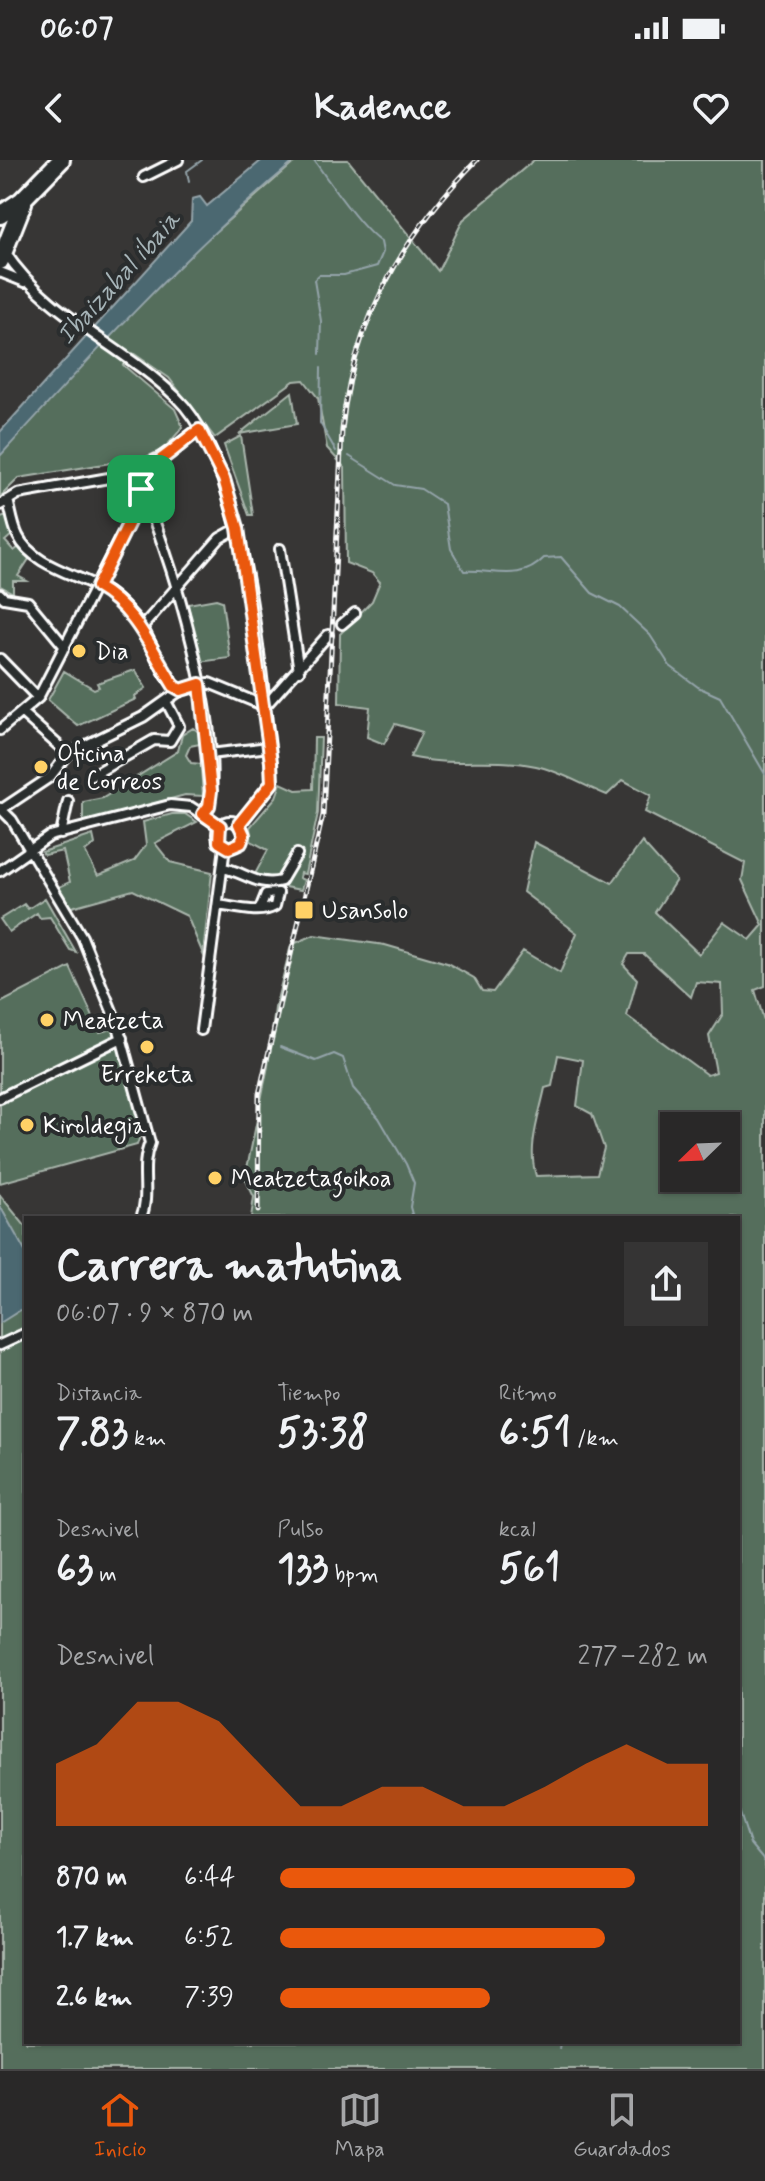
<!DOCTYPE html>
<html lang="es">
<meta charset="utf-8">
<style>
body{margin:0;font-family:Mynerve,sans-serif;background:#353434;color:#f1f3f6;height:100vh;display:flex;flex-direction:column;font-size:30px;white-space:nowrap}
*{box-sizing:border-box;margin:0}
p{font-size:26px;color:#a5a6a8}
.icon{flex:none;width:44px;height:44px;fill:none;stroke:currentColor;stroke-width:2;stroke-linecap:round;stroke-linejoin:round}
.map{position:relative;flex:1;overflow:hidden}
.side{position:absolute;left:24px;top:1056px;width:716px;height:828px;display:flex;flex-direction:column;background:#292828;border-radius:0px;box-shadow:0 2px 6px #0004,0 0 0 2px #454445}
.side>*{flex:none}
.needle{width:52px;rotate:247deg}
.fabs{position:absolute;left:660px;top:952px;display:grid;gap:16px}
.fabs a{display:grid;place-items:center;width:80px;height:80px;border-radius:0px;background:#292828;box-shadow:0 2px 6px #0004,0 0 0 2px #454445;font-size:40px}
.pin{position:absolute;display:grid;place-items:center;width:68px;height:68px;color:#fff;margin:-34px;border-radius:16px;box-shadow:0 4px 12px #0006}
.round{display:grid;place-items:center;flex:none;width:84px;height:84px;border-radius:0px;background:#353434}
.summary{display:flex;align-items:center;justify-content:space-between;height:136px;padding:0 32px}
h1{font-size:44px;font-weight:700;line-height:60px}
.stats{display:grid;grid-template-columns:repeat(3,1fr);gap:12px;height:136px;padding:8px 32px}
.stats div{display:grid;align-content:center}
.stats b{font-size:40px;font-weight:700}
.stats small{font-size:22px;font-weight:400}
.stats p{font-size:22px}
.chart{height:224px;padding:16px 32px}
.chart p{display:flex;justify-content:space-between}
.chart svg{width:100%;height:144px;margin-top:8px;fill:#ea580c;opacity:.7}
ul{padding:0 32px;list-style:none;font-size:26px}
li{display:grid;grid-template-columns:128px 96px 1fr;align-items:center;height:60px}
li i{height:20px;border-radius:10px;background:#ea580c}
.status{display:flex;justify-content:space-between;align-items:center;height:56px;padding:0 40px;background:#292828;direction:ltr}
.status svg{height:22px;fill:currentColor}
header{display:flex;justify-content:space-between;align-items:center;height:104px;padding:0 32px;background:#292828;font-size:36px;font-weight:700}
.tab-bar{display:flex;justify-content:space-around;align-items:center;height:112px;border-top:2px solid #454445;background:#292828;font-size:22px;color:#a5a6a8}
.tab-bar a{display:grid;justify-items:center;gap:4px}
.tab-bar .active{color:#ea580c}
.map>svg:first-child{display:block}
.green{fill:#556e5b;stroke:#aab6ad;stroke-width:2;fill-rule:evenodd}
.water{fill:#4c6871;stroke:#94a4aa;stroke-width:2}
.lines{fill:none;stroke-linecap:round;stroke-linejoin:round}
.stream{stroke:#94a4aa;stroke-width:2}
.street-casing{stroke:#fff;stroke-width:14}
.highway-casing{stroke:#fff;stroke-width:22}
.street{stroke:#2a2d2e;stroke-width:8}
.highway{stroke:#2a2d2e;stroke-width:16}
.rail-casing{stroke:#fff;stroke-width:5}
.rail{stroke:#2a2d2e;stroke-width:2;stroke-dasharray:6;stroke-linecap:butt}
.route-casing{stroke:#fff;stroke-width:16}
.route{stroke:#ea580c;stroke-width:10}
.poi-dot{fill:#ffd166;stroke:#2a2d2e;stroke-width:3}
.labels{text-anchor:middle;stroke-width:8;stroke-linejoin:round;paint-order:stroke}
.poi-label{font-size:24px;fill:#fff;stroke:#2a2d2e;text-anchor:start}
.water-label{font-size:26px;font-style:italic;fill:#a6b4b8;stroke:#2a2d2e}
</style>
<div class="status"><b>06:07</b><svg viewBox="0 0 49 12"><path d="M0 12V9h3v3zM5 12V6h3v6zM10 12V3h3v9zM15 12V0h3v12zM26 1h20v11H26zM47 4h2v5h-2z"/></svg></div>
<header><svg class="icon" aria-label="back" viewBox="0 0 24 24"><path d="M15 5l-7 7 7 7"/></svg>Kadence<svg class="icon" aria-label="heart" viewBox="0 0 24 24"><path d="M12 20l-8-8c-3-5 5-10 8-4 3-6 11-1 8 4z"/></svg></header>
<div class="map">
<svg width="765" height="1909" viewBox="0 0 765 1909">
<rect width="100%" height="100%" fill="#373635"/>
<filter id="ink" filterUnits="userSpaceOnUse"><feTurbulence type="fractalNoise" baseFrequency=".0125" numOctaves="2"/><feDisplacementMap in="SourceGraphic" scale="16" xChannelSelector="R" yChannelSelector="G"/><feConvolveMatrix kernelMatrix="1 2 1 2 8 2 1 2 1" color-interpolation-filters="sRGB"/></filter>
<g filter="url(#ink)">
<path class="green" d="M297 0H348L438 111 463 60 534 0H765V826L755 830 765 864V1909H0V1035L26 1067V1882H738V1058H251L254 1037 245 1018 268 906 275 848 291 785 314 775 385 785 447 803 474 818 482 831 493 832 523 791 560 813 577 773 523 732 534 682 612 723 642 682 676 720 655 752 699 794 724 762 750 780 763 765 742 720 745 703 645 652 651 635 623 620 607 635C584 626 560 611 536 606 494 597 451 607 410 597L422 572 395 564 384 584 367 577 370 547 339 543 340 474 372 441 380 422 372 413 346 403 345 308 327 288 318 238 304 220 294 221 215 278 169 218 133 193 123 205 175 249 183 267 165 288 147 297 19 318 0 337V295L118 157ZM629 794H644L691 837 696 822 722 824 723 854 709 876 716 912 707 915 627 856 637 819 623 804ZM558 895 583 900 577 946 592 954 604 988 597 1014 536 1016C527 987 539 957 545 928L552 926ZM674 966H726V1018H674Z
M292 232 297 264 239 274Z
M241 276 253 355H249L224 285Z
M8 356 13 374 5 381 14 391 19 387 31 396 18 416 27 421H13V433L0 426V358Z
M216 439 222 441 230 498 199 502 188 444Z
M135 510 146 528 135 536 136 539 78 566 48 540 64 511 94 529 99 527 97 523Z
M193 568 199 572 200 584 190 586 186 595 191 603 201 604 203 636 185 635 83 663V642L103 638 178 591 182 575Z
M314 578H321L318 653 305 714 300 713 299 718 304 720 301 730 263 723 254 716 268 690 251 681 250 667 276 637 281 623 296 630 313 629Z
M172 654H185L197 662 155 683 170 702 212 712 203 794 187 756 133 730 68 748 57 728 70 722 63 691 44 695 42 692 93 675 95 684 85 692 98 716 134 701 146 685 143 662Z
M45 738 76 792 70 790 50 757 40 758 37 753 9 772 0 759 24 744 28 749Z
M70 807 100 872 115 868 143 967 137 985 0 1023V843Z"/>
<path class="water" d="M262 0H296C189 89 93 194 0 296V272L191 61 192 39 200 37 207 46Z
M0 1046 26 1093V1142L22 1149 0 1163Z"/>
<g class="lines">
<path class="stream" d="M314 0C329 22 362 70 381 82L383 92 377 106 344 115H319L314 120 321 161 320 194
M189 22 187 11 202 0
M321 208 320 263 336 291
M349 296 395 325 421 329 444 344 451 389 464 411C494 409 520 423 544 398L561 397 592 433 620 447 650 475 670 506 698 527 720 537 765 614
M280 887 316 901 334 894 343 898 353 928 379 958 406 1004 414 1023 410 1047 413 1058
M738 1647 750 1684 765 1702
M559 1889 560 1882"/>
<g class="street-casing">
<path id="street" d="M144 17 178 0
M5 92C46 155 122 185 176 237 245 303 261 507 271 602L272 623 239 664
M0 112 25 122
M122 315 157 299
M141 329 161 297 199 270
M8 340C11 352 13 366 18 376 33 407 81 415 107 432 119 440 134 456 142 467 155 487 160 517 181 530L209 523 265 546 328 475
M0 345 18 334 120 316 135 320C166 368 236 609 203 654
M280 389 299 511
M0 434 4 438 28 442 65 487
M342 464 355 453
M142 467 220 378 238 368
M0 499 38 538
M23 554 68 594
M0 570 38 538 142 336
M210 594 269 587
M91 616 154 580 170 581 179 566 167 543
M0 648 12 660 82 777 118 866 150 983C139 1008 151 1033 141 1058
M2 649 50 617 68 594 143 557 181 530
M217 674a13 13 0 1 1 26 0a13 13 0 1 1-26 0Z
M61 674 68 641
M223 708C245 712 257 727 281 721L297 694
M0 711 50 676 170 645 191 647 220 666
M218 745C234 747 260 755 275 746L278 733 266 734 260 749
M201 870 225 687
M0 938 122 878
M0 1185 26 1173"/>
</g>
<g class="highway-casing">
<path id="highway" d="M0 55 21 41 61 0
M0 101 23 43"/>
</g>
<use href="#street" class="street"/>
<use href="#highway" class="highway"/>
<g class="rail-casing">
<path id="rail" d="M258 1051 259 934 323 655 342 270C352 163 403 75 477 0"/>
</g>
<use href="#rail" class="rail"/>
</g>
</g>
<g class="lines" filter="url(#ink)">
<g class="route-casing">
<path id="route" d="M199 270 224 319 238 368 271 602 272 623 239 664 244 675 241 683 229 688 219 682 220 666 203 654 209 646 211 631 200 524 181 530 174 526C151 489 136 449 97 427L142 336 135 320 126 316C155 310 175 287 199 270Z"/>
</g>
<use href="#route" class="route"/>
</g>
<g class="poi-dot">
<circle cx="79" cy="491" r="8"/>
<circle cx="41" cy="607" r="8"/>
<rect x="294" y="740" width="20" height="20" rx="4"/>
<circle cx="47" cy="860" r="8"/>
<circle cx="147" cy="887" r="8"/>
<circle cx="27" cy="965" r="8"/>
<circle cx="215" cy="1018" r="8"/>
</g>
<g class="labels">
<g class="poi-label">
<text x="95" y="499">Dia</text>
<text x="57" y="601">Oficina<tspan x="57" dy="28">de Correos</tspan></text>
<text x="322" y="758">Usansolo</text>
<text x="63" y="868">Meatzeta</text>
<text x="147" y="922" text-anchor="middle">Erreketa</text>
<text x="43" y="973">Kiroldegia</text>
<text x="231" y="1026">Meatzetagoikoa</text>
</g>
<g class="water-label">
<text transform="translate(118 117) rotate(-48)" y="9">Ibaizabal ibaia</text>
</g>
</g>
</svg>
<div class="fabs">
<a><svg class="needle" viewBox="-14 -14 28 28"><path d="M0-13l5 13h-10z" fill="#e53935"/><path d="M0 13l5-13h-10z" fill="#a5a6a8"/></svg></a>
</div>
<div class="pin" style="left:141px;top:329px;background:#1e9e55"><svg class="icon" aria-label="arrive" viewBox="0 0 24 24"><path d="M6 21V4h12l-3 4 3 4H6"/></svg></div>
<section class="side">
<div class="summary"><div><h1>Carrera matutina</h1><p>06:07 · 9 × 870 m</p></div><a class="round"><svg class="icon" aria-label="share" viewBox="0 0 24 24"><path d="M12 15V3M7 8l5-5 5 5M5 13v7h14v-7"/></svg></a></div>
<div class="stats">
<div><p>Distancia</p><b>7.83<small> km</small></b></div>
<div><p>Tiempo</p><b>53:38</b></div>
<div><p>Ritmo</p><b>6:51<small> /km</small></b></div>
</div>
<div class="stats">
<div><p>Desnivel</p><b>63<small> m</small></b></div>
<div><p>Pulso</p><b>133<small> bpm</small></b></div>
<div><p>kcal</p><b>561</b></div>
</div>
<div class="chart"><p><span>Desnivel</span>277–282 m</p>
<svg viewBox="0 0 160 44" preserveAspectRatio="none"><path d="M0 44V25L10 19L20 6L30 6L40 12L50 25L60 38L70 38L80 32L90 32L100 38L110 38L120 32L130 25L140 19L150 25L160 25V44z"/></svg>
</div>
<ul>
<li><b>870 m</b>6:44<i style="width:83%"></i></li>
<li><b>1.7 km</b>6:52<i style="width:76%"></i></li>
<li><b>2.6 km</b>7:39<i style="width:49%"></i></li>
</ul>
</section>
</div>
<nav class="tab-bar">
<a class="active"><svg class="icon" aria-label="home" viewBox="0 0 24 24"><path d="M3 11l9-7 9 7M6 9v11h12V9"/></svg>Inicio</a>
<a><svg class="icon" aria-label="map" viewBox="0 0 24 24"><path d="M3 6l6-2 6 2 6-2v14l-6 2-6-2-6 2zM9 4v14M15 6v14"/></svg>Mapa</a>
<a><svg class="icon" aria-label="saved" viewBox="0 0 24 24"><path d="M7 4h10v16l-5-4-5 4z"/></svg>Guardados</a>
</nav>
